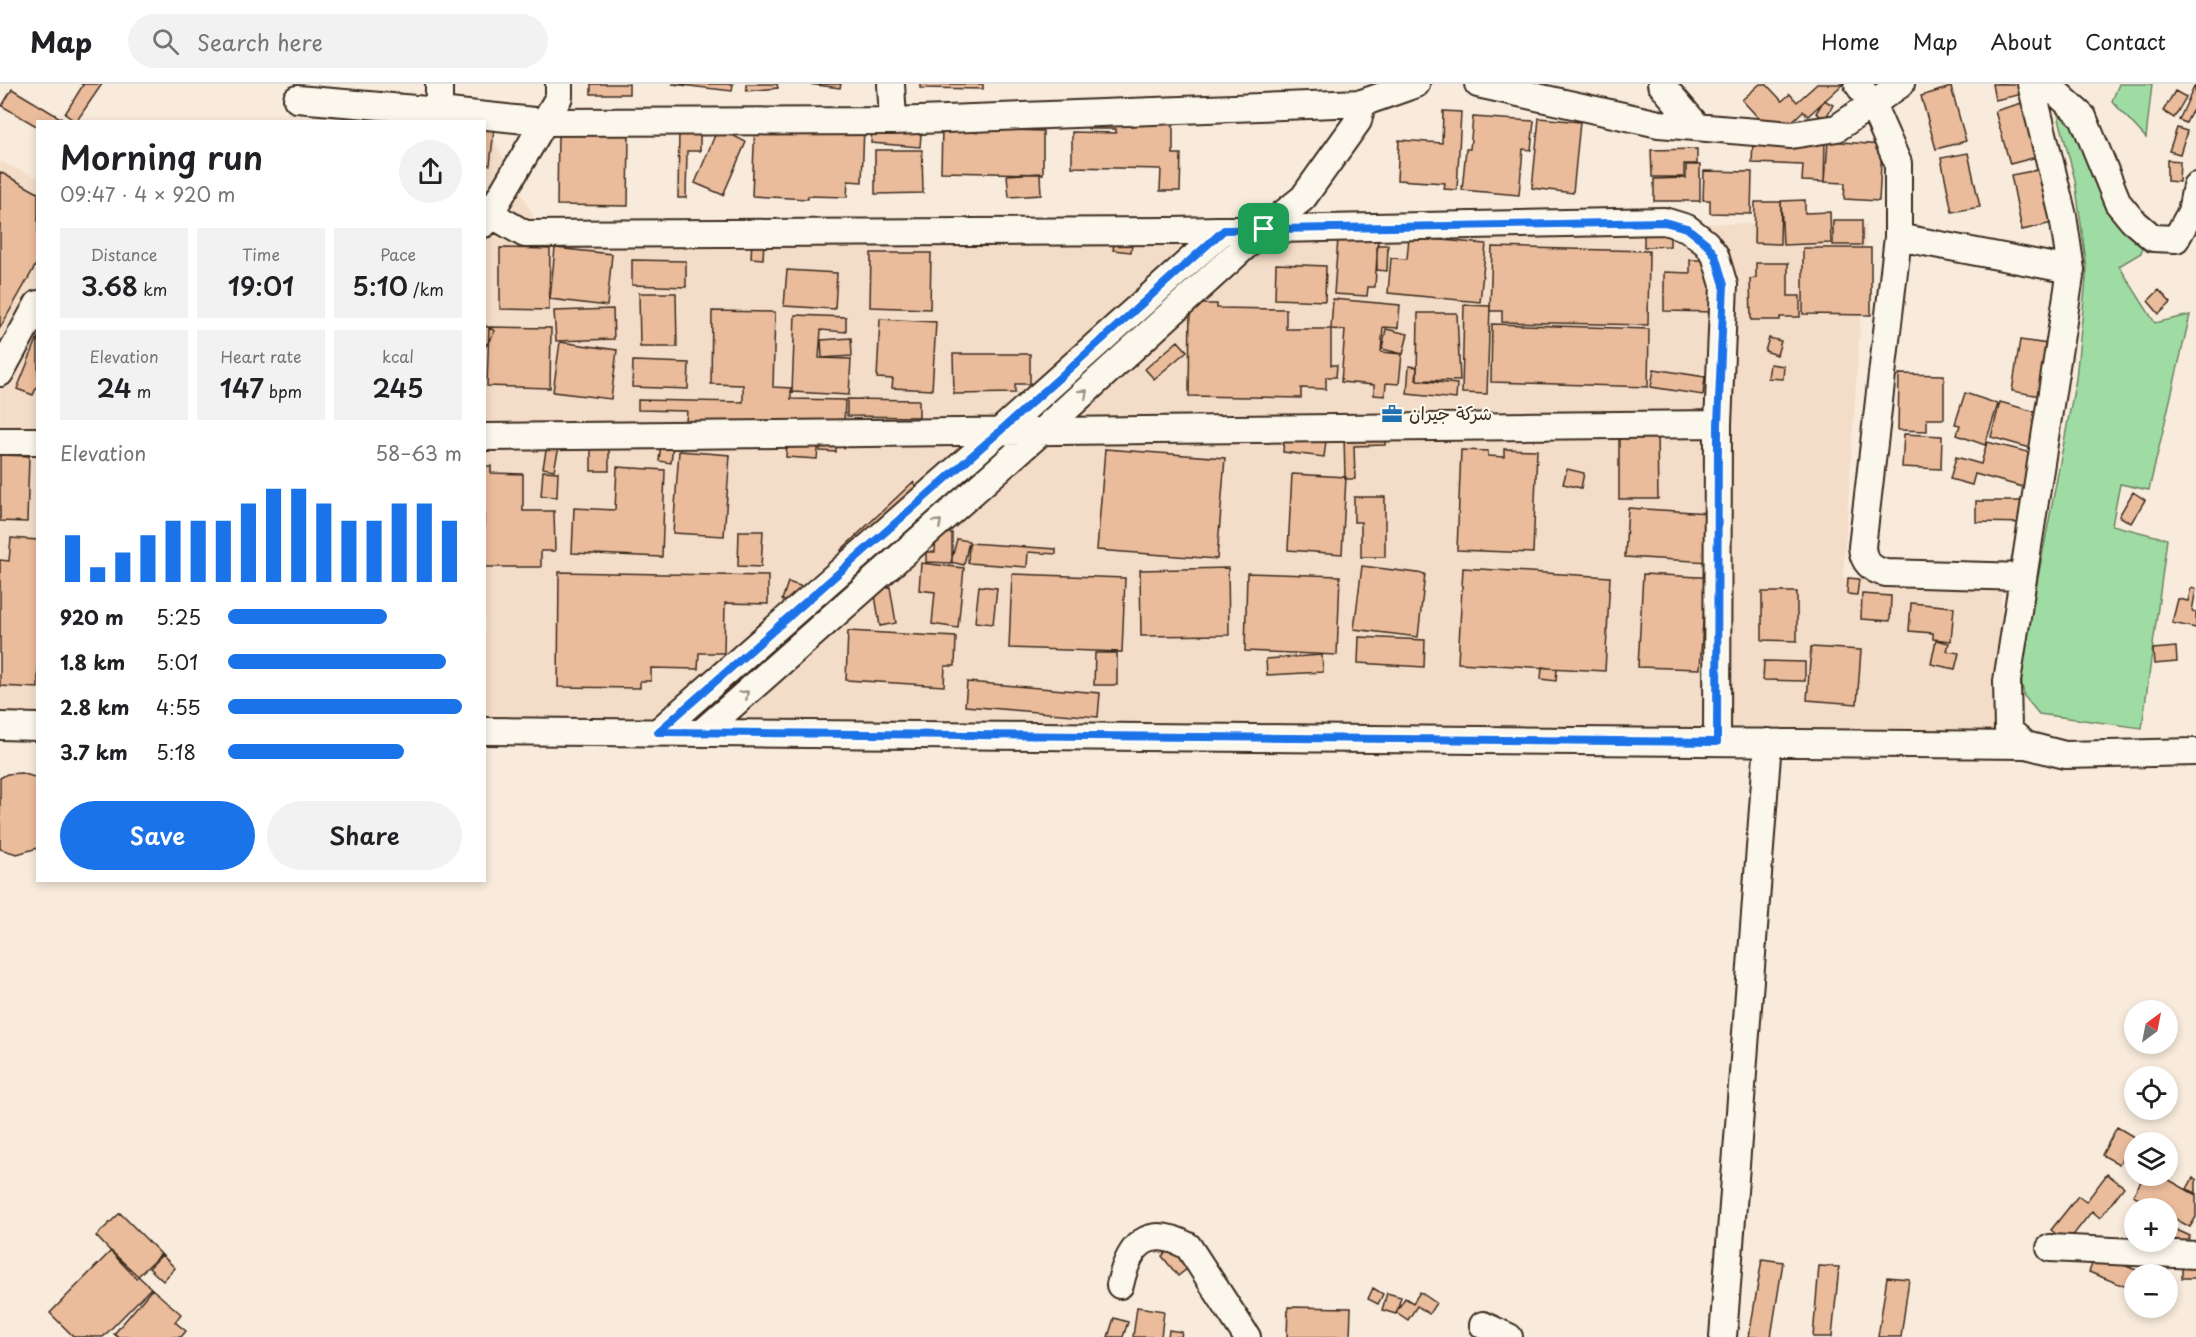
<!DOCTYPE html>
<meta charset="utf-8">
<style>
body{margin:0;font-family:"Playpen Sans","Playpen Sans Arabic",sans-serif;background:#f2f2f2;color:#202124;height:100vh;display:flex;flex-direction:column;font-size:22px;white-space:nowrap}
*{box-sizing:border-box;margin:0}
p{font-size:20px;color:#757577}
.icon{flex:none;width:33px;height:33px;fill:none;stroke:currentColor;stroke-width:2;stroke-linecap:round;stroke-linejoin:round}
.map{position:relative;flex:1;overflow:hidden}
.side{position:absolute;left:36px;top:36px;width:450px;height:762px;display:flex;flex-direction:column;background:#fff;border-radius:0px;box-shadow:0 3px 9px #0003}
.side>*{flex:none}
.needle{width:39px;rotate:32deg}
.fabs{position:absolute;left:2124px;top:916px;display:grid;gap:12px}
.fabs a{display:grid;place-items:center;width:54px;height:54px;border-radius:50%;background:#fff;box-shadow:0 3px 9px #0003;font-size:30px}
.pin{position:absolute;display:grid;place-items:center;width:51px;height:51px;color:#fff;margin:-26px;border-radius:12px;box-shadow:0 3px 9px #0006}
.round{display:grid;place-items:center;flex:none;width:63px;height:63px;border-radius:32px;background:#f2f2f2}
.head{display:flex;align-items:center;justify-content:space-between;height:102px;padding:0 24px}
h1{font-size:33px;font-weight:600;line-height:45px}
.figures{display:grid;grid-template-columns:repeat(3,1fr);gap:9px;height:102px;padding:6px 24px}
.figures div{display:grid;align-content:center;border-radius:0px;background:#f2f2f2;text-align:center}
.figures b{font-size:26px;font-weight:600}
.figures small{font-size:16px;font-weight:400}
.figures p{font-size:16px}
.chart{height:168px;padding:12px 24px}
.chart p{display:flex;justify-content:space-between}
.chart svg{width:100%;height:108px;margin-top:6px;stroke:#1a73e8;stroke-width:6}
.button{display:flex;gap:12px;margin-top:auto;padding:12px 24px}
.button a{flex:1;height:69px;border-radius:36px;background:#1a73e8;color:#fff;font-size:24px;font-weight:600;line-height:69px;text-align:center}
.button a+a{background:#f2f2f2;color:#202124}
ul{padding:0 24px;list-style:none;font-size:20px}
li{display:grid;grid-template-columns:96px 72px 1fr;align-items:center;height:45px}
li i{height:15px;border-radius:8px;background:#1a73e8}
header{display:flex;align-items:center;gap:36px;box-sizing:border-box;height:84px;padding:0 30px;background:#fff;border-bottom:2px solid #e0e0e0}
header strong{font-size:28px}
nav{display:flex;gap:33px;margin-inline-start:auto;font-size:21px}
.search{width:420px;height:54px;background:#f2f2f2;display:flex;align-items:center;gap:15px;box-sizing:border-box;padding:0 21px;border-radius:33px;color:#757577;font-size:22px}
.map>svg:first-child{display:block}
.built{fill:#f4ddc8}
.green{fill:#9fdca4;stroke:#6d8361;stroke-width:1.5}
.building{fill:#ebbc9b;stroke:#3b2a1e;stroke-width:1.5}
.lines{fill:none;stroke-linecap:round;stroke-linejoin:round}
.minor-casing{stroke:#3b2a1e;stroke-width:30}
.minor{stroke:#fbf7ec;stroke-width:26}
.oneway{stroke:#9b9085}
.route-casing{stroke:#fff;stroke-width:12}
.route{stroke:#1a73e8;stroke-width:8}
.labels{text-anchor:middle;stroke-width:4.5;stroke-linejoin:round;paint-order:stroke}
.poi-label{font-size:18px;fill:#3b2a1e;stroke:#fbf7ec;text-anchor:start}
</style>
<header>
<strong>Map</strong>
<div class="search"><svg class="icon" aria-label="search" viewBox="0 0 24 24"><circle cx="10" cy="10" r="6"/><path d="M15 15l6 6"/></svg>Search here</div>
<nav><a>Home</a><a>Map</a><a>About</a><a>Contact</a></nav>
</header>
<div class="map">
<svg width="2196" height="1253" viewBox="0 0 2196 1253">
<rect width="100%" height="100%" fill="#f8ebdc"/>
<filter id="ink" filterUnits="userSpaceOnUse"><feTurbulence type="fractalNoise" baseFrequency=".0167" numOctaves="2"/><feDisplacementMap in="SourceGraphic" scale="12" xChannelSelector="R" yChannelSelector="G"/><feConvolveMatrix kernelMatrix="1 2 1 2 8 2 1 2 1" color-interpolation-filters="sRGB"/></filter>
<g filter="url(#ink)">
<path class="built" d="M483 34 535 135 1867 140 1843 494 2002 501 1998 650 485 635Z
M0 77 38 94 37 630H0Z"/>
<path class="green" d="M2119 0H2152L2146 54 2112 17Z
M2055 19 2076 42 2144 158 2141 169 2119 182 2155 239 2190 231 2149 406 2120 400 2112 441 2167 455 2142 644 2039 630 2024 612 2020 588 2076 295 2087 185 2075 96Z"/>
<path class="building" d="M81 0H102L76 38 65 30 83 1Z
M591 0H629V10H591Z
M672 0H733L732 7Z
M746 0H777L778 4 747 7Z
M808 0H841L840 4Z
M920 0H983V5L920 4Z
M1760 0H1766L1782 17 1790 10 1797 18 1817 0H1843L1808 32 1803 27 1776 53 1742 16Z
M1992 0H2021L2023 10 1995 16Z
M2195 1 2196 29 2192 27 2186 39 2179 36Z
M1951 3 1966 57 1936 65 1921 12Z
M12 5 67 38H38V43L2 22Z
M2175 7 2186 13 2174 34 2163 27Z
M1824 16 1833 21 1825 35 1816 29Z
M2022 19 2037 73 2010 80 1995 27Z
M1443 27 1461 28 1457 106 1444 105 1445 99 1397 96 1399 56 1442 59Z
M496 28 490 81 484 80V38Z
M355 30 428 38H354Z
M1473 33 1534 37 1531 66 1523 65 1519 111 1462 106 1466 65H1470Z
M873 34 922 38 920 63 871 59Z
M1539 34 1580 38 1573 109 1532 104Z
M1088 36 1173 37V70H1181L1180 107H1160L1161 85 1072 83V48L1116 49V45H1088Z
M755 38 864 42 862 98 848 97 847 113 808 112V115L752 112Z
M679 44H700V67H687L686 114H678Z
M718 44 746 58 723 111 695 99Z
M942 44 1043 47V90L941 88Z
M2177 44 2187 47 2180 70 2169 67Z
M558 47 629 48 628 122 557 121Z
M1753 57 1825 59 1824 98 1802 97 1803 81 1752 79Z
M1828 57 1882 61 1879 117 1844 115 1845 99 1825 98Z
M1697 65V80H1684V93H1652L1651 66Z
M875 66H922L923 109 875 110Z
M1968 69 1980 123 1952 128 1941 74Z
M2167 76 2180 77 2179 98 2167 97Z
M1686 81H1700V117H1654V95L1686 94Z
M2043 85 2053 139 2022 146 2011 91Z
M1704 87 1752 88 1751 130 1710 129V116H1703Z
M0 88 38 109V177L0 244Z
M1040 89 1041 111 1009 113 1007 91Z
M1805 116V129L1830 128 1831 159 1783 161 1781 117Z
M1755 118H1781L1780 160 1754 159Z
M1833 136H1862V161H1833Z
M1670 150V162L1644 163V151Z
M1115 152 1133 154 1131 168 1113 166Z
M1409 153 1486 160 1480 218 1388 209 1391 174 1407 175Z
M1338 154 1378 156 1375 203H1368L1367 212 1334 210Z
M752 157 764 158 763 175 751 174Z
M1377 161H1388L1387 187 1377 186Z
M1492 163 1649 167 1648 241 1502 238V227H1490Z
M500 164 550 165 549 226 500 225Z
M555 164 612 170 607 222 550 215Z
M1803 164H1871V231L1803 230Z
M871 169H931L930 225 870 223Z
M632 176 686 177V203L632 201Z
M1690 176H1719L1718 228 1664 227V188L1690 189Z
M1756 179H1788V212H1800V233H1780V236H1751L1750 195 1756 194Z
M1276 180 1326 182 1325 217 1275 215Z
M787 186 837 189 835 225 784 222Z
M2159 206 2171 219 2159 230 2148 217Z
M639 209H676L677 263H640Z
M1333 215 1400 221 1398 244 1383 243 1381 268 1402 270 1399 300 1386 299 1385 312 1374 311V301L1341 298 1345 246 1331 245Z
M1190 220H1217V224L1286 225V245H1331V281H1337L1336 293H1326V305L1301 304V314L1189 312Z
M1464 221 1490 222 1487 310 1462 309Z
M613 225 614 255 556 257 554 227Z
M712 227 775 228 773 303 791 304V315L845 316 844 341 686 337 687 327 638 326V316L743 318V301L711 300Z
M1418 229H1457L1460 297 1417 296Z
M795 231 846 233V248L821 246 819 274 851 275 849 311 792 308Z
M880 235 936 238 932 306 892 304 893 295 877 294Z
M1492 240 1649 245 1648 303 1491 298Z
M484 241 495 247 484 265Z
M489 243 551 244 550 304 487 302Z
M1386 245 1408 250 1403 270 1382 265Z
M38 253V300L33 311 17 305Z
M851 254 852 272 822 274 821 256Z
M1769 254 1781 257 1777 271 1765 267Z
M2020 256 2048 260 2040 312 2012 307Z
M1178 257 1187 267 1154 295 1145 285Z
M560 258 617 266 611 315 553 308Z
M953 270H1030V300H1015V309L954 310Z
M633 277 689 279 688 305 632 303Z
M1770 280 1784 282 1783 295 1768 294Z
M1409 282 1417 283 1416 296 1457 300 1456 315 1407 310Z
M1654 285 1705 293 1703 311 1651 303Z
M1899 290 1944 291V335H1927V347L1898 346Z
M1965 309 1998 320 1985 361 1957 351 1960 341 1955 340Z
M847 315 919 316V333L847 332Z
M2000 318 2043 330 2034 365 1991 353Z
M1619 349H1657L1658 415H1619Z
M1904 350 1942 352 1941 385 1902 383Z
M1344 351H1385V361L1354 362 1355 395H1345Z
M1284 353 1326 357 1324 373 1283 368Z
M821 355 836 356V368L820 367Z
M787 356 819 357 817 375 786 373Z
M661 358 673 360 671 379 659 377Z
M1987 358 2032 369 2023 403 1975 390 1972 401 1950 395 1956 373 1981 380Z
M547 361 559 363 554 386 543 384Z
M591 361H609V387H591Z
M1105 365 1225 374 1217 475 1097 466Z
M1504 365 1537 366 1533 469 1457 466 1461 366 1488 367V372L1504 373Z
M679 367 730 371 724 452 673 449Z
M0 371 29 372 27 438 0 437Z
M484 382H491V389L523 390V427H554L555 467H541V483H484Z
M617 383 665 386 662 473 572 469 574 424 615 426Z
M1567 385 1584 389 1581 404 1563 400Z
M543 387 558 388 557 413 541 412Z
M1292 390 1346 393 1342 470 1288 466Z
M913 398 926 412 854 480 841 466Z
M2133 408 2145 416 2131 439 2119 432Z
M1354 413H1385V473H1361V438H1354Z
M1976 417H2028V439L1976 438Z
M1628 424 1709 429 1710 478 1625 473Z
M739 447H763L761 483 738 482Z
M936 448 952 449V479L926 478V468H935Z
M11 454 38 456V604L0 602V476L9 477Z
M957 455 969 457 964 481 951 478Z
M969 459 1056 465V470L1028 468 1027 483 968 479Z
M921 479 964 484 958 544 932 540 935 508 919 506Z
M1362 482 1425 490 1418 553 1354 545Z
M1228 484 1229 551 1141 552 1140 486Z
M1463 484 1610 493 1605 587 1458 579Z
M559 488 768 492V520L725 519 724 569H699L698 585 651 584V597H640V604L558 603Z
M1247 489 1340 492 1337 571 1245 567Z
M1012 490 1125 494 1122 568 1009 564Z
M1643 490 1717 494 1715 523 1704 522 1700 585 1638 583Z
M1848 494 1859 495 1857 511 1847 510Z
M788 498 803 503 797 521 782 516Z
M979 502 997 504 993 540 975 538Z
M890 503 896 539 880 542 874 505Z
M2191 504 2196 505 2192 527 2196 528V544L2172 539 2178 515 2188 517Z
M1762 508H1797V557L1762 556Z
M1862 510 1891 512 1890 537 1861 535Z
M1911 519 1954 523 1951 557 1933 555V549L1909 547Z
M848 547 956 553 955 582H945L944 602 846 596Z
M1359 553 1425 556 1424 583 1358 579Z
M1936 556 1949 559 1947 567 1959 569 1955 585 1931 580Z
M1811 563 1861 566 1857 620 1807 616Z
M2176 563 2177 578 2154 580 2153 565Z
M1095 569H1117V601H1094Z
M1322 571 1323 588 1267 591 1266 575Z
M1764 577 1805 578V597L1763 596Z
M1542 583 1557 585 1556 597 1541 595Z
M967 598 1100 609 1098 633 965 622Z
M21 689 38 694V764L17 770 0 765V694L7 690Z
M2117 1043 2134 1053 2119 1080 2102 1071Z
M2107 1090 2124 1103 2100 1134 2092 1127 2067 1159 2051 1146 2078 1112 2086 1118Z
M2144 1092H2162L2196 1111V1133L2190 1143 2170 1132 2168 1136V1125H2151L2153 1122 2133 1111Z
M2193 1094 2196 1095V1109L2187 1105Z
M120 1129 161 1170 136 1194 96 1152Z
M2168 1142 2190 1152 2185 1164 2168 1156Z
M1186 1152 1202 1173 1178 1192 1162 1172Z
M111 1167 151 1204 103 1253H74L50 1229Z
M2096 1170 2141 1188 2140 1191H2134V1206L2089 1188Z
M162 1171 175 1184 163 1197 149 1184Z
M2196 1174V1194H2182V1175Z
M1762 1175 1783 1178 1771 1253H1749Z
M1819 1182 1839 1183 1832 1253H1813Z
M1887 1193 1909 1195 1901 1253H1878Z
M1373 1204 1383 1210 1378 1220 1368 1215Z
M152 1205 181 1230 175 1238 186 1247 181 1253H118L114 1250Z
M1420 1208 1436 1219 1429 1230 1417 1222 1408 1236 1396 1228 1405 1214 1413 1219Z
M1387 1209 1401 1213 1396 1230 1382 1226Z
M1137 1223 1164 1227 1161 1253H1133Z
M1288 1223 1351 1224 1350 1253H1287Z
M1114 1234 1128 1238 1123 1253H1108Z
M1169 1246 1182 1248 1181 1253H1168Z"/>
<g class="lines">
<g class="minor-casing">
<path id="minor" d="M439 0V27L544 38 893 37 1362 19 1416 0
M891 0 893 37
M1478 0 1659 40 1791 51 1837 44 1901 0
M1661 0 1697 42
M1858 0 1872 20 1898 79V153L1862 463C1863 477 1871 486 1886 489L2023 493
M2031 0 2063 132 2071 186 2007 597 2008 646 2026 661 2065 671 2196 668
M2047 0 2083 33 2118 119 2132 136 2153 154 2176 155 2191 128 2196 102
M297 15 439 27
M484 126 525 150 1171 147 1664 137 1687 144 1706 159 1715 171 1724 201 1718 340 1717 658
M484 140 559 13V0
M1898 153 2071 186
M0 289 38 220
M484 353 1718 340
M0 357H38
M0 642 38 643
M484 647 2026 661
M658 648 1000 347 1224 146
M701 649 1042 347 1264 145 1303 114 1358 37 1362 19
M2050 1164 2196 1171
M1120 1201C1129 1161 1147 1140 1188 1162L1247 1253
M1483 1241 1509 1253
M1723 1253 1768 658"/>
</g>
<use href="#minor" class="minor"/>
</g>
<defs><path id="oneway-chevron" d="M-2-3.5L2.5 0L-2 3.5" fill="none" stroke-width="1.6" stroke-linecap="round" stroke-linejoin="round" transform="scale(1.5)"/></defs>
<g class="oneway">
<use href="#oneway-chevron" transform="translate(1084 309) rotate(-42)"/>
<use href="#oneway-chevron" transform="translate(938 439) rotate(-42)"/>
<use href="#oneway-chevron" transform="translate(745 610) rotate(-42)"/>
</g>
</g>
<g class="lines" filter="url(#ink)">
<g class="route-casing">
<path id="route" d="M1664 138 1687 144 1706 159 1715 171 1724 201 1718 340 1717 658 658 648 1000 347 1224 146Z"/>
</g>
<use href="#route" class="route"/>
</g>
<defs>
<g id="office-bare" transform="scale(1.62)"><path d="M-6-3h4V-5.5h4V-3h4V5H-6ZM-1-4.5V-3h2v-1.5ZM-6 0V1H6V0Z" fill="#1f6fb2" stroke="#fbf7ec" stroke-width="2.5" paint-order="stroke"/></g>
</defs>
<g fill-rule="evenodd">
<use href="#office-bare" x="1392" y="330"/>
</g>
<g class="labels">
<g class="poi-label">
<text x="1409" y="336">شركة جيران</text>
</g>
</g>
</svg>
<div class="fabs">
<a><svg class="needle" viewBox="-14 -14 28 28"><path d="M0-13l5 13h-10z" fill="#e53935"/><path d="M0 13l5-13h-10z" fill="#757577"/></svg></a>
<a><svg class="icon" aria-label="locate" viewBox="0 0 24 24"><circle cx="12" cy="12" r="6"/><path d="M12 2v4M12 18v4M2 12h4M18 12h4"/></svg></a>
<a><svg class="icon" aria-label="layers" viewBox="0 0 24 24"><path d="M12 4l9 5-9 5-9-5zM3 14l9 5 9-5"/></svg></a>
<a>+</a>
<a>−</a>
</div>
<div class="pin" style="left:1264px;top:145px;background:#1e9e55"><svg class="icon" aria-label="arrive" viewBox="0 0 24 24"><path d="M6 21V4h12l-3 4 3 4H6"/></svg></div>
<section class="side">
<div class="head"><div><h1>Morning run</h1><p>09:47 · 4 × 920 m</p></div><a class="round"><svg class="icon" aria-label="share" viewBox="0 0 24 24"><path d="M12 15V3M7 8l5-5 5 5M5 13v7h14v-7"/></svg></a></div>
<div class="figures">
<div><p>Distance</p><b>3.68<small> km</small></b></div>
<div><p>Time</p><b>19:01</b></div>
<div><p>Pace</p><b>5:10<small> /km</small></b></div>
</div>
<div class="figures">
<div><p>Elevation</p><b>24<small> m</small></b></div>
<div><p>Heart rate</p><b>147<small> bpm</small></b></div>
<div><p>kcal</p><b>245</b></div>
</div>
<div class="chart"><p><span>Elevation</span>58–63 m</p>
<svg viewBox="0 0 160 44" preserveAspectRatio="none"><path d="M5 44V25M15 44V38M25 44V32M35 44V25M45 44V19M55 44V19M65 44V19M75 44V12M85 44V6M95 44V6M105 44V12M115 44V19M125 44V19M135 44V12M145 44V12M155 44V19"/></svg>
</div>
<ul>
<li><b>920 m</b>5:25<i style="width:68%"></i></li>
<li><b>1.8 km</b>5:01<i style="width:93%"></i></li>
<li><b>2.8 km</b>4:55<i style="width:100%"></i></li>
<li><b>3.7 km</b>5:18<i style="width:75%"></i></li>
</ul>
<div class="button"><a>Save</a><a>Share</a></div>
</section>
</div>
